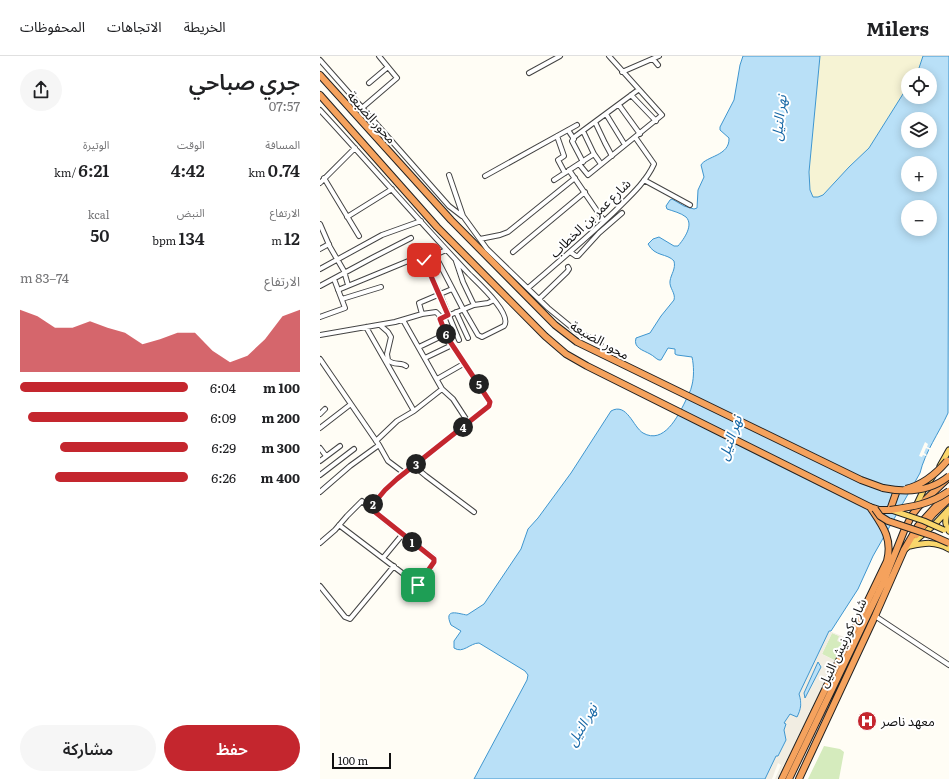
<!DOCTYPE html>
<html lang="ar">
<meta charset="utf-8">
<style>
body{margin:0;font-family:Literata,"Noto Sans Arabic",serif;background:#f6f6f6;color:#202124;direction:rtl;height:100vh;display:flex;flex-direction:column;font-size:15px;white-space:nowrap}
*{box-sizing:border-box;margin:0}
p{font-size:13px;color:#757577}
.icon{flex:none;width:22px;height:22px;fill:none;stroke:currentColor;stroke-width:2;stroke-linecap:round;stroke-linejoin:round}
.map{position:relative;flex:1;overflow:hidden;direction:ltr}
.side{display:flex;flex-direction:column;background:#fff;width:320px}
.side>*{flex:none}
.tools{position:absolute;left:581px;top:12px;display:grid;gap:8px}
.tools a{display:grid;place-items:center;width:36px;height:36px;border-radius:50%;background:#fff;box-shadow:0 2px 10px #0003;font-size:20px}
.scale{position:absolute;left:12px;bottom:10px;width:59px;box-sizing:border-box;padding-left:4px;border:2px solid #111;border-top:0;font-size:11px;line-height:14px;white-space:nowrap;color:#111;-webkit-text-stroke:3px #fff;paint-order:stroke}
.pin{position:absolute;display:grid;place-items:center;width:34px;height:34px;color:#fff;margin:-17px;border-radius:8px;box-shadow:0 2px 6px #0006}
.km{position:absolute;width:20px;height:20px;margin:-10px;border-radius:50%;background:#222;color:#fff;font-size:11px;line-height:20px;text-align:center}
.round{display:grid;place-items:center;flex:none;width:42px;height:42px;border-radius:21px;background:#f6f6f6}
.headline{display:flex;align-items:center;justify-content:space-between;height:68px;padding:0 20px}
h1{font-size:22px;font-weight:600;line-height:30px}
.stats{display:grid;grid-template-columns:repeat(3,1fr);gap:6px;height:68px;padding:4px 20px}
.stats div{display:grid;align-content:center}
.stats b{font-size:17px;font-weight:600}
.stats small{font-size:11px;font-weight:400}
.stats p{font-size:11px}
.chart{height:112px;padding:8px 20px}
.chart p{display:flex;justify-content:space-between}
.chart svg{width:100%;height:72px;margin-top:4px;fill:#c4262e;opacity:.7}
.primary-button{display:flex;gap:8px;margin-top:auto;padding:8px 20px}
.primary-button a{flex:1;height:46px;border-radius:24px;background:#c4262e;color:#fff;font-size:16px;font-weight:600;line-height:46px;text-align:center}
.primary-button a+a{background:#f6f6f6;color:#202124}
ul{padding:0 20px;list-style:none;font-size:13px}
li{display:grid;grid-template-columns:64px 48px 1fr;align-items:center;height:30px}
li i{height:10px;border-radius:5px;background:#c4262e}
header{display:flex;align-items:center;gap:24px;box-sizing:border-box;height:56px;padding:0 20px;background:#fff;border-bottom:1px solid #e0e0e0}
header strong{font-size:19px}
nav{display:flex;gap:22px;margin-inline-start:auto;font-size:14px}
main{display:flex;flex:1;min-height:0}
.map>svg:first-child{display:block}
.farmland{fill:#f6f3d4}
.green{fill:#d5ebbd}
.plaza{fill:#f1ede2;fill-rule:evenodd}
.water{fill:#b9e0f7;stroke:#3f96cf;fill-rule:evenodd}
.pier{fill:#fffdf5}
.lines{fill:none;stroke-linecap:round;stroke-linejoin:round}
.minor-casing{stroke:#444;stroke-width:6}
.major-casing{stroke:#222;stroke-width:7}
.highway-casing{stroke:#222;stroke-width:8}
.minor{stroke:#fff;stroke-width:4}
.major{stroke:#f9d66b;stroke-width:5}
.highway{stroke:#f5a25d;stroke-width:6}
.major-bridge-casing{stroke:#222;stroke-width:7;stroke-linecap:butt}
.highway-bridge-casing{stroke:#222;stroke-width:8;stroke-linecap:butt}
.major-bridge{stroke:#f9d66b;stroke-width:5}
.highway-bridge{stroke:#f5a25d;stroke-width:6}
.route-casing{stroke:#fff;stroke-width:8}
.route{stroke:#c4262e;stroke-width:5}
.labels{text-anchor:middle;stroke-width:4;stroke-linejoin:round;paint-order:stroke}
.street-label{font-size:13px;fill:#111;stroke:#fff}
.poi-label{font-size:13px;fill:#111;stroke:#fff;text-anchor:start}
.water-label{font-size:14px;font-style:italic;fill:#1768a6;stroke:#fff}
</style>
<header>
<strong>Milers</strong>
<nav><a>الخريطة</a><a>الاتجاهات</a><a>المحفوظات</a></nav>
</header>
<main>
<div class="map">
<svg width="629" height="723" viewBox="0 0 629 723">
<rect width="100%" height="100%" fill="#fffdf5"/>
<path class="farmland" d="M500 0H603L599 12 595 19H588V30L549 92 529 111 503 139 498 141H493L490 134 489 116Z"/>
<path class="green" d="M512 577 519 580 522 587 525 581 526 582 516 605 502 598Z
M504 690 520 693 524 696 519 723H488Z"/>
<path class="plaza" d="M509 575 527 582 457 723H455L461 709 458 707 452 723H445L456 699 458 700 466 684 464 674V667L470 657 479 654 482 647 479 638ZM512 577 519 580 517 585 522 587 524 582H526L516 605 502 598Z"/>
<path class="water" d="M423 0H500L489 116 490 134 493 141H498L503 139 529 111 549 92 588 30V41H610V19H595L599 12 603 0H629L628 357C619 377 605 396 600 417L553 500 538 533 511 575H509L479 638C482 647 481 653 477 661L470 658 464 667 466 668 464 674 466 684 458 700H456L445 723H154L207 624 208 619 205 615 159 587C150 587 143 598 134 592V585L141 575 131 569C123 551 139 558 147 559L164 548 201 493 208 473 218 462 251 417 291 355C307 346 313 371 323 377 344 389 358 360 365 346 367 341 371 335 372 329 374 321 374 310 372 301L357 299 355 298V293L348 292 341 304H339C336 303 334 300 330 298 323 294 313 292 316 282L330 277 341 260 354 244C356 237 349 232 350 225 351 218 356 213 354 205 347 197 335 201 328 188L333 183 339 181 354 190H358C364 183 374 169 366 161 361 157 353 155 347 153L346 150 350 144 352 143 364 150 374 153 377 152 378 134 384 121 381 109C386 100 410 100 409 82L400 74V71L414 44 420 9ZM588 63H610V85H588ZM588 107H610V129H588ZM588 151H610V173H588Z
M498 606 501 611 485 642 484 637Z"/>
<path class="pier" d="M605 386 608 388 607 391 610 392V394L606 392 604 397 607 399 606 400 603 399 602 401 599 400Z"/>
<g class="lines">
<g class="minor-casing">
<path id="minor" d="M333 3 338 9
M0 4 129 150 142 160
M302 16 339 0
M209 17 240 0
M49 27 68 11
M311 39 336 65
M299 49 320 78
M42 52 77 22 59 0
M0 54C50 108 98 164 149 218 157 226 193 258 184 270L162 281 158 279 143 253 115 199 126 194
M286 58 305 89
M275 66 285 87 292 100
M248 74 254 83 252 85 263 106
M263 75 274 98 281 108
M237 80 244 100 238 104 245 117
M253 82 318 34
M259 108 268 119 342 59 289 0
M249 114 284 165
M129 119 143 160 167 193 228 252 256 275 281 287
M165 120 257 69
M4 122 39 180
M234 124 274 98
M324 124 370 149
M0 127 35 92
M27 161 72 133
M0 168 10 191 24 215 28 229
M160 183 180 179 188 176 255 122
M0 193 9 188
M193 196 265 136
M250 196 256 200H258L279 177 302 157
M115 199 105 203 104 206 120 238 139 284
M136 205 143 226 154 249
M0 213 62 179 101 165
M0 230 52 202 91 182
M208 232C237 207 267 182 295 155 309 141 326 126 334 108L315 81
M18 234 98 201
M22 243 61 231
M219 243 247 216 249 213 248 211
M136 256 148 282
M102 258 99 247 132 233
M0 261 25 252 14 223
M120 263 154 249 168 247 174 244
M83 264 122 333 133 343 148 366
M60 269 68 276 71 281 67 298 68 304C74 310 81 306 86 310
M46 271 94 355 77 365 56 385
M0 279 75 266 102 258 116 256 119 259 127 281 170 346 169 350 77 423 59 440 50 452
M99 291 126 278
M105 302 132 289
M0 303 59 389 68 405 84 417
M117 323 145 307
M94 355 122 333
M0 358 5 353
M0 372 31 348
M0 392 6 400
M0 405 20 390
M94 410 106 420 154 456
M0 419 34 393
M0 436 30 410 59 389
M0 487 15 474 27 460 42 445 64 464 114 502V505L99 529H98L19 469
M63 502 82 479
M0 530 25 561 30 563 74 510
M555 560 629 609"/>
</g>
<g class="major-casing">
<path id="major" d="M620 410 629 394
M595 452 604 433 613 420
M627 455C626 463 624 468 629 475
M590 490C604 487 615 485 629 493
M584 494 614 469 629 453"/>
</g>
<g class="highway-casing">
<path id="highway" d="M0 19 131 164 235 269 257 286 541 424 563 432
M0 39 117 171 225 280 246 298 267 310 550 451 559 454H570L577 434
M596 479 613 458 629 443
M462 723 567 505C573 482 562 469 550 451
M469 723 564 525 584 475 592 459 599 450 626 424
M479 723 555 560 584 494 598 470 628 437"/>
</g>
<use href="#minor" class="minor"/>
<use href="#major" class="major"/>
<use href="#highway" class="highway"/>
<g class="major-bridge-casing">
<path id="major-bridge" d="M571 454 604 465 624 474"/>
</g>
<g class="highway-bridge-casing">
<path id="highway-bridge" d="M563 432C587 437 610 436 629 420
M586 433C602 429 616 418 627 405
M555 453 560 460 568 465 613 480 629 487
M570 454C592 451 611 448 629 435"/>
</g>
<use href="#major-bridge" class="major-bridge"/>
<use href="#highway-bridge" class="highway-bridge"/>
</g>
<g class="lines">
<g class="route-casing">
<path id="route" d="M98 529 114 506V503L50 452 65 434 77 423 169 350 170 346 127 281 120 263 128 259 104 204"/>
</g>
<use href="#route" class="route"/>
</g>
<defs>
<g id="hospital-disc" transform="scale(1)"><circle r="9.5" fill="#c4262e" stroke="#fff"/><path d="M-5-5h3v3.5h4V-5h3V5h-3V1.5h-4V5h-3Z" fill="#fff"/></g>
</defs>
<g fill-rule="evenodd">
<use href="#hospital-disc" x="547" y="665"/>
</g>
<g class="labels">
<g class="street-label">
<text transform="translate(52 61) rotate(48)" y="5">محور الضبعة</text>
<text transform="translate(270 162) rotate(-44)" y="5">شارع عمر بن الخطاب</text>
<text transform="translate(280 284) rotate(29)" y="5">محور الضبعة</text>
<text transform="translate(522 587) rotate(-65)" y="5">شارع كورنيش النيل</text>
</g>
<g class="poi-label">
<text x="561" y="670">معهد ناصر</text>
</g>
<g class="water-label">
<text transform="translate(459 62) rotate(-83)" y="5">نهر النيل</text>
<text transform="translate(410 382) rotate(-71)" y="5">نهر النيل</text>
<text transform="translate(262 669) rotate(-60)" y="5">نهر النيل</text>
</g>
</g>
</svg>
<div class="tools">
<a><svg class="icon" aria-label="locate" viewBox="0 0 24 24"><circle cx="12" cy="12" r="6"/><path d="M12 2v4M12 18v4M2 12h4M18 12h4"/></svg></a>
<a><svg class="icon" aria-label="layers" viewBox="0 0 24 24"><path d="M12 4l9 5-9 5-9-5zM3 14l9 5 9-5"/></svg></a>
<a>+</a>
<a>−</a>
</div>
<div class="scale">100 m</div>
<div class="pin" style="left:98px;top:529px;background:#1e9e55"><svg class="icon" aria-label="arrive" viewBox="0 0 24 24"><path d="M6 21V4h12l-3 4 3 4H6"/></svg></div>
<div class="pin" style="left:104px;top:204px;background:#d93025"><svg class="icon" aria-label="check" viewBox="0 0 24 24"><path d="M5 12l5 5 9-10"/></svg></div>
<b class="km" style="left:92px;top:486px">1</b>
<b class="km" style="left:53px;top:448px">2</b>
<b class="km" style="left:96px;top:408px">3</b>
<b class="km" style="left:143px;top:371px">4</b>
<b class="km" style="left:159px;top:328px">5</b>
<b class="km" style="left:126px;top:278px">6</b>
</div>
<section class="side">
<div class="headline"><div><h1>جري صباحي</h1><p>07:57</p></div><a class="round"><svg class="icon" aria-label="share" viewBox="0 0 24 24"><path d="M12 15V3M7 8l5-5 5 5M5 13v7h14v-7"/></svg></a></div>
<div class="stats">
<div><p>المسافة</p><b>0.74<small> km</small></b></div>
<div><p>الوقت</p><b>4:42</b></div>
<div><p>الوتيرة</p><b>6:21<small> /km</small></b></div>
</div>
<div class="stats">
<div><p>الارتفاع</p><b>12<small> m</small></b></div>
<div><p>النبض</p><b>134<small> bpm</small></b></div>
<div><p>kcal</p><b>50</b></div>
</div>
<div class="chart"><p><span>الارتفاع</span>74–83 m</p>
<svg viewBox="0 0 160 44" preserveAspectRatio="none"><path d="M0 44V6L10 10L20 17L30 17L40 13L50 17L60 20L70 27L80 24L90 20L100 20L110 31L120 38L130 34L140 24L150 10L160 6V44z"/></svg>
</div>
<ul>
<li><b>100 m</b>6:04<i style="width:100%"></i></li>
<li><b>200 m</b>6:09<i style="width:95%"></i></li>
<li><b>300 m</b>6:29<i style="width:76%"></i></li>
<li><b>400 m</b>6:26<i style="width:79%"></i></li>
</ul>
<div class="primary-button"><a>حفظ</a><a>مشاركة</a></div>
</section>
</main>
